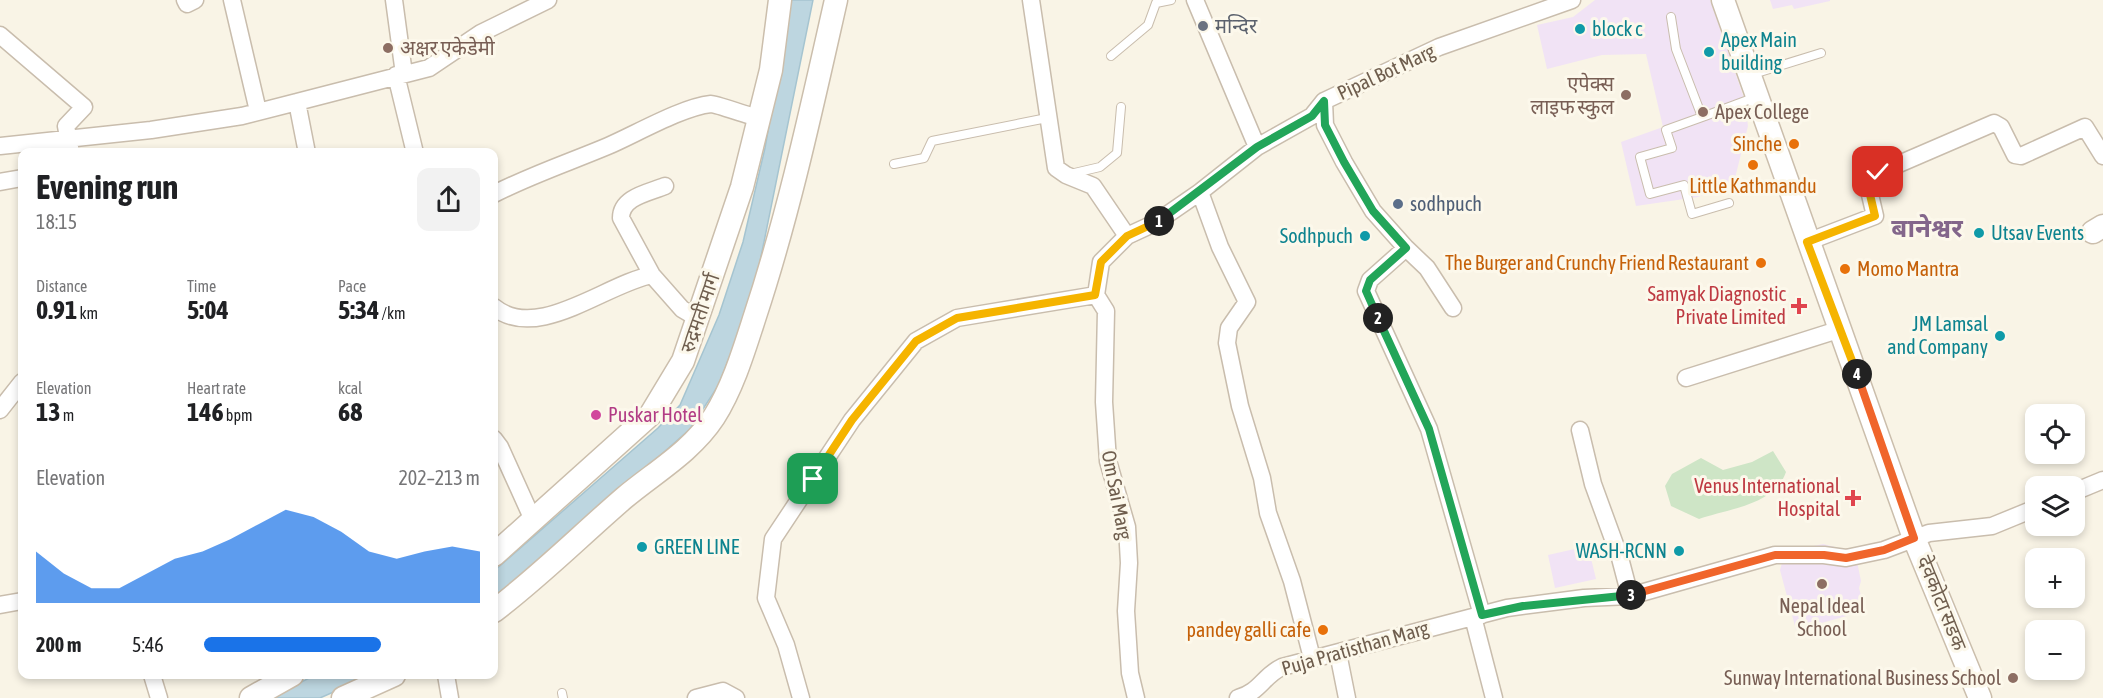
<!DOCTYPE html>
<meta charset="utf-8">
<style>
body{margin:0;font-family:"Asap Condensed","Noto Sans Devanagari",sans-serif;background:#f2f2f2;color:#202124;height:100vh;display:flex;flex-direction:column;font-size:22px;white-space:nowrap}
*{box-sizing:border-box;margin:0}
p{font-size:20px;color:#757577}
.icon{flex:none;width:33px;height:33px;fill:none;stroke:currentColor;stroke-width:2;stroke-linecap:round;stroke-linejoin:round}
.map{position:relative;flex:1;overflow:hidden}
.side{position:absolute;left:18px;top:148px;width:480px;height:531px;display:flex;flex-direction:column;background:#fff;border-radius:12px;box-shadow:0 3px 9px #0003}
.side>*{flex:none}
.tools{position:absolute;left:2025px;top:404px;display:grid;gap:12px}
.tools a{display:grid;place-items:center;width:60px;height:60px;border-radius:12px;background:#fff;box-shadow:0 3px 9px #0003;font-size:30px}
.pin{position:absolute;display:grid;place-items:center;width:51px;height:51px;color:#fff;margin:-26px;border-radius:12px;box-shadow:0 3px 9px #0006}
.km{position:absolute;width:30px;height:30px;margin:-15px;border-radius:50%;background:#222;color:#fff;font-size:16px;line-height:30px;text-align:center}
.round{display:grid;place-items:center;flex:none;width:63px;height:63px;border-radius:12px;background:#f2f2f2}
.headline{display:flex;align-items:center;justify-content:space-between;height:102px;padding:0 18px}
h1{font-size:33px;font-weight:700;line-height:45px}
.metrics{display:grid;grid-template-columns:repeat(3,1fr);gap:9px;height:102px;padding:6px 18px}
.metrics div{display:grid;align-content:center}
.metrics b{font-size:26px;font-weight:700}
.metrics small{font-size:16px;font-weight:400}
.metrics p{font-size:16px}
.chart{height:168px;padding:12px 18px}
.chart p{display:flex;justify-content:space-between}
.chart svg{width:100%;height:108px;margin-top:6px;fill:#1a73e8;opacity:.7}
ul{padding:0 18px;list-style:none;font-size:20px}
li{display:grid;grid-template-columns:96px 72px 1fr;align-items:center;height:45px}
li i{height:15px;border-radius:8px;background:#1a73e8}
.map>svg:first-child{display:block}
.education{fill:#f1e3f5}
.green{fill:#cee5c6}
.water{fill:#bdd6e0;stroke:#a5c4d0;stroke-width:1.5}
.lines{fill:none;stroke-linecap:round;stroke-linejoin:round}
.lane-casing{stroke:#c9bdad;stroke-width:10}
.street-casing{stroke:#c9bdad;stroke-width:19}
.secondary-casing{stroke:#cbbeac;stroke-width:25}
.lane{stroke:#fff;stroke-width:8}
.street{stroke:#fff;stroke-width:16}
.secondary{stroke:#fff;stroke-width:22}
.split-1-casing{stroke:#fff;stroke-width:12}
.split-2-casing{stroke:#fff;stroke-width:12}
.split-3-casing{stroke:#fff;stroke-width:12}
.split-4-casing{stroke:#fff;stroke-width:12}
.split-5-casing{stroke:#fff;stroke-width:12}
.split-1{stroke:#f5b400;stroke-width:8}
.split-2{stroke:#22a559;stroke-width:8}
.split-3{stroke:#22a559;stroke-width:8}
.split-4{stroke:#f0652b;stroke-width:8}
.split-5{stroke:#f5b400;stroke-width:8}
.worship-dot{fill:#6b7280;stroke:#fcf8eb;stroke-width:2}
.culture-dot{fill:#0f9aa8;stroke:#fcf8eb;stroke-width:2}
.education-dot{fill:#8d6e63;stroke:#fcf8eb;stroke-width:2}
.food-dot{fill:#e8710a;stroke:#fcf8eb;stroke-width:2}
.service-dot{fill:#5c6f8a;stroke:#fcf8eb;stroke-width:2}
.health-dot{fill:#e0444e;stroke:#fcf8eb;stroke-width:2}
.hotel-dot{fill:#d1479c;stroke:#fcf8eb;stroke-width:2}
.labels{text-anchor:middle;stroke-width:6;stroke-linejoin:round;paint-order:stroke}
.worship-label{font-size:20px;fill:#5b616d;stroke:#fcf8eb;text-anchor:start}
.culture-label{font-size:20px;fill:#0d838f;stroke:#fcf8eb;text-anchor:start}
.education-label{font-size:20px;fill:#785e54;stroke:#fcf8eb;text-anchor:start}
.street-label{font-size:20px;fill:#6f5e4e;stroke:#fcf8eb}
.food-label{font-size:20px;fill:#c56008;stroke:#fcf8eb;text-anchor:end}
.service-label{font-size:20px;fill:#4e5e75;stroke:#fcf8eb;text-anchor:start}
.health-label{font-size:20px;fill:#be3a42;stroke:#fcf8eb;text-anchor:end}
.hotel-label{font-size:20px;fill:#b23c85;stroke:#fcf8eb;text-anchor:start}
.district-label{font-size:26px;font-weight:bold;fill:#83668b;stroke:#fcf8eb}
</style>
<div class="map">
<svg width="2103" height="698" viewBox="0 0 2103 698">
<rect width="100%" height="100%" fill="#f9f4e6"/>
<path class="education" d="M1595 0H1710L1744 98 1748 126 1734 182 1698 197 1636 206 1621 142 1663 127 1646 54 1602 55 1547 69 1537 25 1573 17Z
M1770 0H1830V1L1794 9 1792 5 1773 9Z
M1823 544 1855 552 1861 581 1859 588 1865 611 1796 630 1780 570 1785 552Z
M1588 546 1596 579 1555 588 1548 555Z"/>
<path class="green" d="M1773 451 1786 472C1775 505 1727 509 1699 519L1671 506 1665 486 1672 474 1701 458 1723 470 1752 462Z"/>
<path class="water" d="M791 0H813L752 301 718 386 690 429 494 603V571L658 428 680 405 690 382 719 315 743 242 765 148Z
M315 675H372L320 698H270Z"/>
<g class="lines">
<g class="lane-casing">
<path id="lane" d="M1671 17 1676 49 1701 114 1705 116 1756 97
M1111 56 1148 25 1156 3 1171 0
M1750 75 1821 53
M1705 116 1666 130 1672 148 1640 157 1650 194 1684 185 1692 214 1729 203
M894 164 924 158 932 141 1047 118
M1070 174 1100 167 1117 153 1121 107
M562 693 563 698"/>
</g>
<g class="street-casing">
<path id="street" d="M185 0 187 4 195 0
M232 0 258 111
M394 0 404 74
M1031 0 1056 168 1066 175 1093 186 1127 236
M1195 0 1257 147
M0 35 84 107 66 126 71 153
M396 75 415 153
M1324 101 1325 125 1344 162 1373 211 1406 248 1370 280 1366 291 1429 429 1482 615
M0 146 151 130 242 116 297 102
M307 153 297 102 429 68 481 33 548 0
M0 182 22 178
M1200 192 1220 247 1247 302 1229 328 1227 343 1240 406 1262 478 1268 513 1292 581 1312 658
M494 194C531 175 570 162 608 146 636 134 682 107 711 104 716 104 749 116 759 118
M1807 242 1875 216 1868 186 1878 173 1994 123 2001 127 2015 155 2021 156 2085 127 2103 156
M1406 248 1427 268 1453 308
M652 275 621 218C621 197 648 193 665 186
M1096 295 1101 262 1127 236 1155 223 1200 192 1257 147 1312 116 1324 101 1439 47 1572 0
M1096 295 1106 311 1104 402 1108 461 1127 527 1129 563 1126 611 1130 673 1136 698
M494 307C537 343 607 283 652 275L682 309 699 319
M1686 378 1841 329
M0 410 22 382
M1580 430 1593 484 1620 558 1630 596
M494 439 500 447 533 520
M2074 492 2103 480
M0 605 22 601
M1473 617 1494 698
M1338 653 1347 698
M152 675 159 698
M446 675 450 698
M696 698 723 691 736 698
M801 698 786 645 766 598 773 539 852 420 916 341 957 318 1096 295
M1238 698C1260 692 1263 676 1282 667L1507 608 1584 598 1630 596 1775 555H1824L1846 558 1884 550 1929 533 1992 526 2036 508"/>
</g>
<g class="secondary-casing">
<path id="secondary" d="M1723 0 1914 538 1980 698
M2093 232 2103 226
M494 555 651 414 683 361 742 187 771 70 780 0
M494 611C539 577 580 536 624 498 655 472 691 452 714 417 733 387 744 350 755 316 789 213 812 106 836 0
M251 698 292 675
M343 698 394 675"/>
</g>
<use href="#lane" class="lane"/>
<use href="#street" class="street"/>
<use href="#secondary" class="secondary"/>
</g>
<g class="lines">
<g class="split-1-casing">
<path id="split-1" d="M813 479 852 420 916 341 957 318 1095 295 1101 262 1127 236 1159 221"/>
</g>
<g class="split-2-casing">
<path id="split-2" d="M1159 221 1257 147 1312 116 1324 101 1325 125 1344 162 1373 211 1406 248 1370 280 1366 291 1378 318"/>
</g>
<g class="split-3-casing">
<path id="split-3" d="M1378 318 1429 429 1482 615 1523 606 1631 595"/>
</g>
<g class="split-4-casing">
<path id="split-4" d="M1631 595 1775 555H1824L1846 558 1884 550 1914 538 1857 374"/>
</g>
<g class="split-5-casing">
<path id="split-5" d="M1857 374 1807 242 1875 216 1868 186 1878 172"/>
</g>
<use href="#split-1" class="split-1"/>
<use href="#split-2" class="split-2"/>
<use href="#split-3" class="split-3"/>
<use href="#split-4" class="split-4"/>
<use href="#split-5" class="split-5"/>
</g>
<circle class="worship-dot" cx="1203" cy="26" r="6"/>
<g class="culture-dot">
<circle cx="1580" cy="29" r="6"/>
<circle cx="1709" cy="52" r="6"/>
<circle cx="1979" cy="233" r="6"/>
<circle cx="1365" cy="236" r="6"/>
<circle cx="2000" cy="336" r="6"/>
<circle cx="642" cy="547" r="6"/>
<circle cx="1679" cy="551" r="6"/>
</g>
<g class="education-dot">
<circle cx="388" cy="48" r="6"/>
<circle cx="1626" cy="95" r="6"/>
<circle cx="1703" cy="112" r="6"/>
<circle cx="1822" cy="584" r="6"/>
<circle cx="2013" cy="678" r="6"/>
</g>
<g class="food-dot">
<circle cx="1794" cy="144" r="6"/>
<circle cx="1753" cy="165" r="6"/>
<circle cx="1761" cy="263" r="6"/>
<circle cx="1845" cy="269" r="6"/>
<circle cx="1323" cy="630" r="6"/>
</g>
<circle class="service-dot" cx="1398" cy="204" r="6"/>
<g class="health-dot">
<path d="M1796 297h6v6h6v6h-6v6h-6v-6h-6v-6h6z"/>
<path d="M1850 489h6v6h6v6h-6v6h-6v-6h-6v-6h6z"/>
</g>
<circle class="hotel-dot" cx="596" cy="415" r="6"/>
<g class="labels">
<g class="worship-label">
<text x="1215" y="33">मन्दिर</text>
</g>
<g class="culture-label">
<text x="1592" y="36">block c</text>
<text x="1721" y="47">Apex Main<tspan x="1721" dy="23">building</tspan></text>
<text x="1991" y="240">Utsav Events</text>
<text x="1353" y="243" text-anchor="end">Sodhpuch</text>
<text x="1988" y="331" text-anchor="end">JM Lamsal<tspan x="1988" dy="23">and Company</tspan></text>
<text x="654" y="554">GREEN LINE</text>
<text x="1667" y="558" text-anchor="end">WASH-RCNN</text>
</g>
<g class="education-label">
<text x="400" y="55">अक्षर एकेडेमी</text>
<text x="1614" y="91" text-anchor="end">एपेक्स<tspan x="1614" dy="23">लाइफ स्कुल</tspan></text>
<text x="1715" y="119">Apex College</text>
<text x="1822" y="613" text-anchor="middle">Nepal Ideal<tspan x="1822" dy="23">School</tspan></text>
<text x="2001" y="685" text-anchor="end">Sunway International Business School</text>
</g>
<g class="street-label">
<text transform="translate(1386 72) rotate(-25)" y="7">Pipal Bot Marg</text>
<text transform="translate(700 313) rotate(-71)" y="7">रुद्रमती मार्ग</text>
<text transform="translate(1117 495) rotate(79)" y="7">Om Sai Marg</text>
<text transform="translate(1942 603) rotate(68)" y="7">देवकोटा सडक</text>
<text transform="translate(1355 648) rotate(-16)" y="7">Puja Pratisthan Marg</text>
</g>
<g class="food-label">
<text x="1782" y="151">Sinche</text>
<text x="1753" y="193" text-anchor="middle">Little Kathmandu</text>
<text x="1749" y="270">The Burger and Crunchy Friend Restaurant</text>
<text x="1857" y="276" text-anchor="start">Momo Mantra</text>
<text x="1311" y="637">pandey galli cafe</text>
</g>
<g class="service-label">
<text x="1410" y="211">sodhpuch</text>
</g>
<g class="health-label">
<text x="1786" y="301">Samyak Diagnostic<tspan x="1786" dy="23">Private Limited</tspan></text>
<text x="1840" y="493">Venus International<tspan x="1840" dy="23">Hospital</tspan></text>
</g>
<g class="hotel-label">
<text x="608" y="422">Puskar Hotel</text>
</g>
<g class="district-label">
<text x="1927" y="237">बानेश्वर</text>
</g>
</g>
</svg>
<div class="tools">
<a><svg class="icon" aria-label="locate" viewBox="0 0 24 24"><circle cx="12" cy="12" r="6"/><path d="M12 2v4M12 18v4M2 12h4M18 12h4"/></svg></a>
<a><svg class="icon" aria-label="layers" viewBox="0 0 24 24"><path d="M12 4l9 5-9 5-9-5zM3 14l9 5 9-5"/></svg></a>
<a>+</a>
<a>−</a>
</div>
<div class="pin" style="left:813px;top:479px;background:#1e9e55"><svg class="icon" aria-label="arrive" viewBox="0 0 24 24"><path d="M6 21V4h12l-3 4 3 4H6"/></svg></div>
<div class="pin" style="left:1878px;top:172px;background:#d93025"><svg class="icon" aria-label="check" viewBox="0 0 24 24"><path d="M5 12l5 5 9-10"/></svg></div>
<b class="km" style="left:1159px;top:221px">1</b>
<b class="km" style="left:1378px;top:318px">2</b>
<b class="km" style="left:1631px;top:595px">3</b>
<b class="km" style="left:1857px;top:374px">4</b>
<section class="side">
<div class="headline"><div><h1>Evening run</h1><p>18:15</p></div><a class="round"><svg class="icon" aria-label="share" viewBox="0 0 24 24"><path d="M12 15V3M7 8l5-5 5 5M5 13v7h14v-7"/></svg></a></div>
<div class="metrics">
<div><p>Distance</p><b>0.91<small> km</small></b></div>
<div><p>Time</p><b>5:04</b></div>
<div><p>Pace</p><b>5:34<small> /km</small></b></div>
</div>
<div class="metrics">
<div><p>Elevation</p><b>13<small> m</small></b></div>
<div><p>Heart rate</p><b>146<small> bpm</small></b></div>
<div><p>kcal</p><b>68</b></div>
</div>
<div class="chart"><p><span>Elevation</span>202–213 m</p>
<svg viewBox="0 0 160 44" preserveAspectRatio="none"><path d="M0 44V23L10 32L20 38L30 38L40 32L50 26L60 23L70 18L80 12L90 6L100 9L110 15L120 23L130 26L140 23L150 21L160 23V44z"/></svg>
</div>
<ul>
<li><b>200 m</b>5:46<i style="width:64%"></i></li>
</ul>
</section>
</div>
